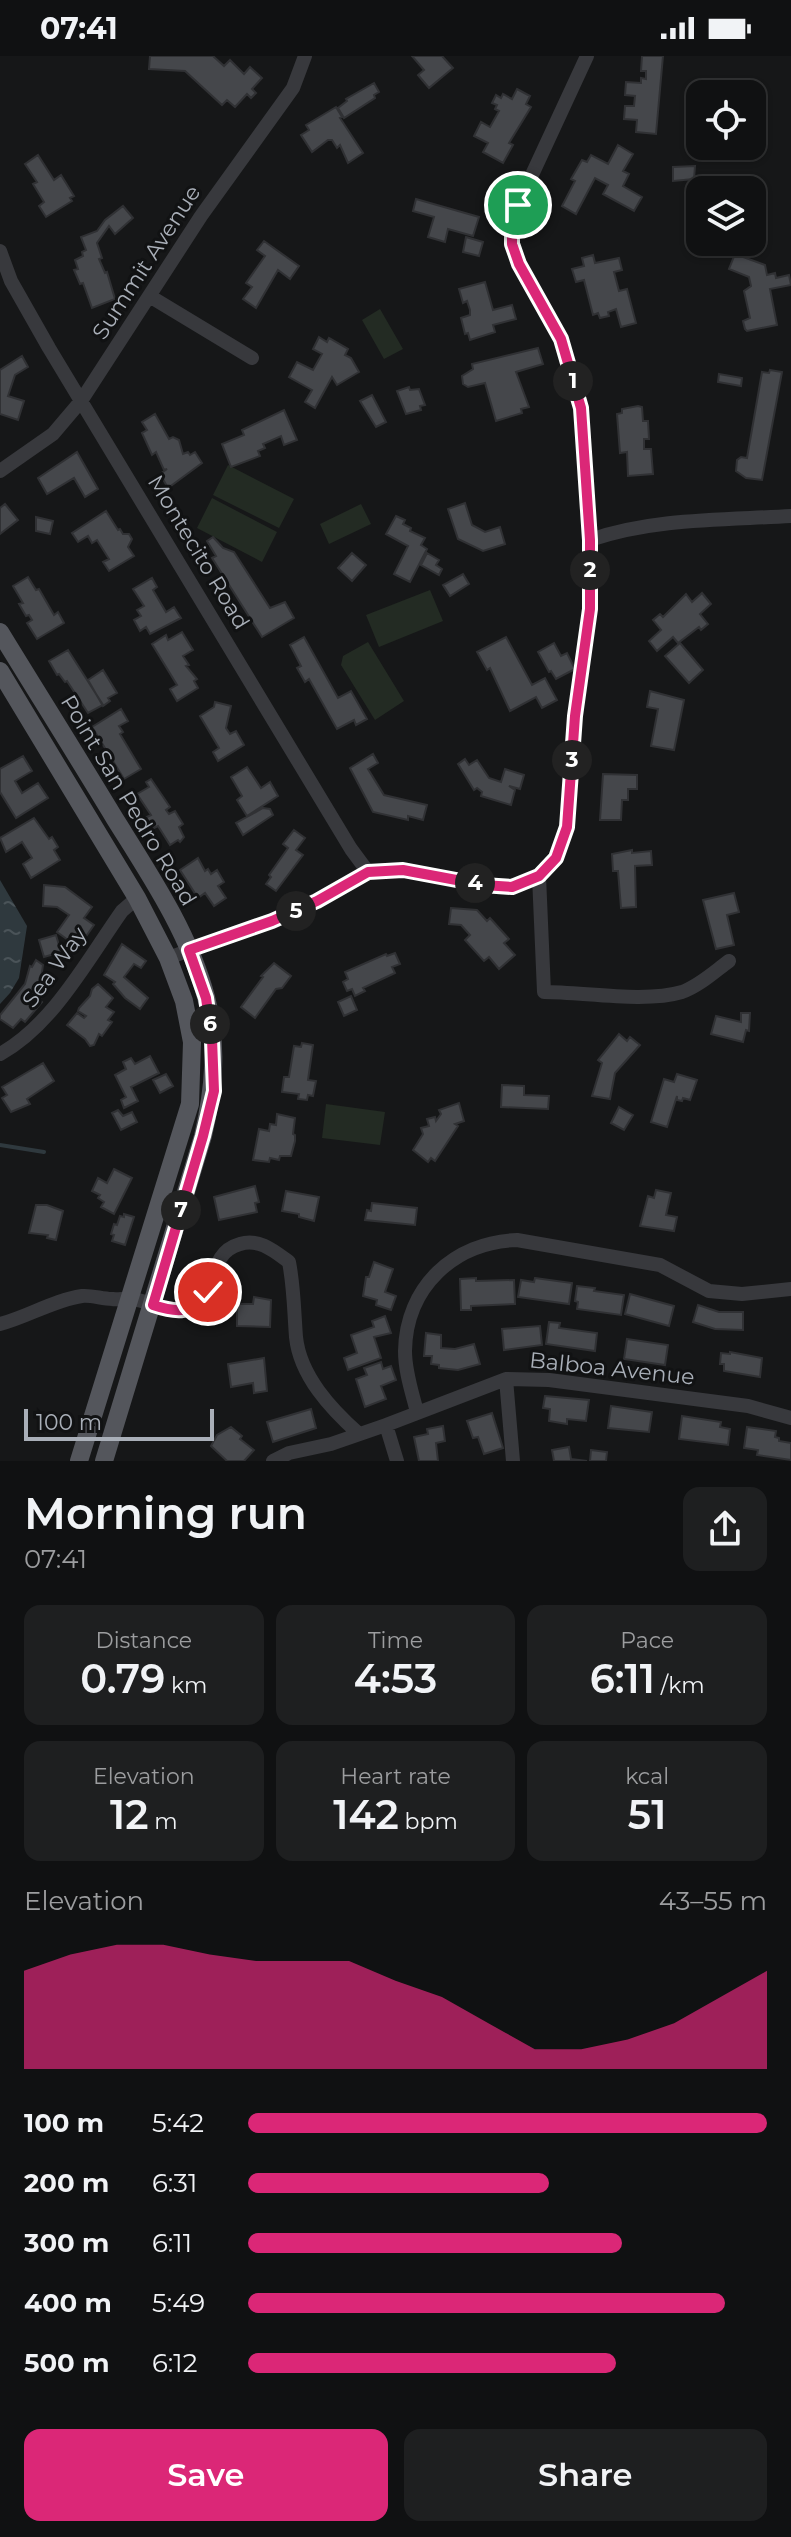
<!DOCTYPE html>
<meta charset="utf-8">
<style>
body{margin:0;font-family:Montserrat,sans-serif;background:#1e1f20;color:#f1f3f6;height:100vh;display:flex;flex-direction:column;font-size:30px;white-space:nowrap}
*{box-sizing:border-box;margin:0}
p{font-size:26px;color:#9c9d9f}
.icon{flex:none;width:44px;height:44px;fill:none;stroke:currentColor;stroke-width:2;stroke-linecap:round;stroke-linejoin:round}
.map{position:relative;height:1405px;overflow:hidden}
.drawer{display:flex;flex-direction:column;background:#101112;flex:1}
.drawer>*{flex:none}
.controls{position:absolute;left:686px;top:24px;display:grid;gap:16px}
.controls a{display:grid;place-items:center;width:80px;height:80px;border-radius:16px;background:#101112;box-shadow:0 2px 6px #0004,0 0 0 2px #303132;font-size:40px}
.scale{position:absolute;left:24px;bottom:20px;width:190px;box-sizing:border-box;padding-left:8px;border:4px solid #a9afb8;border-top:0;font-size:22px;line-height:28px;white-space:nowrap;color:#a9afb8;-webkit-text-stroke:6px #111213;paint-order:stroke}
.pin{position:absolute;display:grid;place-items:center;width:68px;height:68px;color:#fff;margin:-34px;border:4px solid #fff;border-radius:50%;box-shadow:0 2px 8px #0007}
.km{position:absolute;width:40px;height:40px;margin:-20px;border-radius:50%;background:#222;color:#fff;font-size:22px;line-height:40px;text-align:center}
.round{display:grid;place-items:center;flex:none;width:84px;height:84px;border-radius:16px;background:#1e1f20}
.head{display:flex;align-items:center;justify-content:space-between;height:136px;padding:0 24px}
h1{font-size:44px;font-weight:600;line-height:60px}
.metrics{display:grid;grid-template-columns:repeat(3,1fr);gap:12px;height:136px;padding:8px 24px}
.metrics div{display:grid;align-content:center;border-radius:16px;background:#1e1f20;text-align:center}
.metrics b{font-size:40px;font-weight:600}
.metrics small{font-size:22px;font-weight:400}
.metrics p{font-size:22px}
.chart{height:224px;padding:16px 24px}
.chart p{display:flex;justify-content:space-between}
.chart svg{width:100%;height:144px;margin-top:8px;fill:#db2777;opacity:.7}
.action{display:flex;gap:16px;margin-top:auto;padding:16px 24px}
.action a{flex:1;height:92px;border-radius:16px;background:#db2777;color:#fff;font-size:32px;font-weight:600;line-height:92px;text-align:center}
.action a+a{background:#1e1f20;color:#f1f3f6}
ul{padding:0 24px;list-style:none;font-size:26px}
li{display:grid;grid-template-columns:128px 96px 1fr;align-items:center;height:60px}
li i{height:20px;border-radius:10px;background:#db2777}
.status{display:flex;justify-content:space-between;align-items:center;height:56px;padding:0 40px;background:#101112;direction:ltr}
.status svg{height:22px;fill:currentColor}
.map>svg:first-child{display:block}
.green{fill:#232b23}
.water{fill:url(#water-ripples)}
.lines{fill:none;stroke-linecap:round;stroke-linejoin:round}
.stream{stroke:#2f393e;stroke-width:4}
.building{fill:#45474b;stroke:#303134;stroke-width:2}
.minor{stroke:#38393d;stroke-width:14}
.major{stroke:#54565c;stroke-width:18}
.route-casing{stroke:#fff;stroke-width:16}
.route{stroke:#db2777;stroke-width:10}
.labels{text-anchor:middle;stroke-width:6;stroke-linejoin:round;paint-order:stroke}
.street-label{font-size:22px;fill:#a9afb8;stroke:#111213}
</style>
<div class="status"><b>07:41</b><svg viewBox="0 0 49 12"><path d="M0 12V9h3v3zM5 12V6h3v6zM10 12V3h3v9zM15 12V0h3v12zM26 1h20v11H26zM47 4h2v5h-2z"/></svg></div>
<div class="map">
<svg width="791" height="1405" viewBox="0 0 791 1405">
<defs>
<pattern id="water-ripples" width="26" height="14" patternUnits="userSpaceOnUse" patternTransform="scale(2)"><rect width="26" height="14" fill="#2f393e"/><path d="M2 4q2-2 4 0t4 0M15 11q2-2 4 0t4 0" fill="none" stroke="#4a5358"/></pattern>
</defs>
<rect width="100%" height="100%" fill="#161718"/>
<path class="green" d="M380 253 403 293 384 303 362 264Z
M228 409 294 443 279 472 213 439Z
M212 442 277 476 262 506 197 472Z
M361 448 371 468 329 488 320 468Z
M430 534 443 565 379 591 366 559Z
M368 586 404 645 375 664 341 609 343 600Z
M326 1048 385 1056 380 1089 322 1082Z"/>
<path class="water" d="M0 824 27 870 19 922 10 937 0 948Z"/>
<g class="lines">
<path class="stream" d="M0 1089 44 1096"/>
</g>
<path class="building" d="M150 0H213L224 10 230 4 244 18 250 11 262 22 252 33 256 37 251 42 247 38 235 51 227 44 222 49 185 15 149 13Z
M412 0H442L453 12 429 32 418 19 424 14Z
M642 0H663L656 78 636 76 637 64 624 63 625 50H634L635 40 625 39 626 26 641 27V22L646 23V15H641Z
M374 27 379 36 374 39 375 42 344 62 338 52 347 45 346 43Z
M517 33 530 40 526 48 531 51 509 87 513 89 503 107 483 96 488 87 474 80 481 66 490 71 499 55 495 53 497 49 492 47 496 39 501 42 503 38 512 43Z
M336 51 342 61 340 62 363 97 348 107 340 89 337 92 332 84H328L312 96 301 79 309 74 306 69Z
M618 89 633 98 623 115 629 118 623 130 642 141 634 155 603 138 608 129 595 122 576 158 562 150 575 125 571 123 582 104 587 106 591 99 608 108Z
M38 99 54 124 61 119 74 140 70 142 72 145 46 161 39 150 44 146 33 128 37 126 25 108Z
M695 110 694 123 673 125V111Z
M416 143 479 161 473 180 448 173 445 186 428 181 434 161 413 155Z
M123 150 133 162 115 178 109 170 97 187 102 202 99 203 105 217 107 216 115 243 92 252 83 227 80 228 74 214 78 213 75 204 83 200 82 196 86 194 81 181 97 175 105 164Z
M466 181 483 186 479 200 463 196Z
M264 185 299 210 290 223 278 214 256 252 243 243 252 231 246 227 265 200 257 194Z
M735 198 765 209 767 219 775 217 776 222 789 219 791 229 770 233 777 269 747 275 745 273 743 265 750 262 744 235 751 230 749 221 729 213Z
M593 199 595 207 619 202 622 214 614 216 619 235 627 233 636 267 621 271 616 253 608 256 609 260 600 262 598 257 593 259 584 224 576 226 572 213 584 210 582 202Z
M485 226 493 254 512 249 516 263 493 269 495 276 470 284 468 277 465 278 461 262 470 259V254L467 245 463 247 459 233Z
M319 281 327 286 329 282 348 293 345 299 351 302 359 316 337 329 332 321 315 352 305 346 312 334 289 321 297 306 313 314 322 298 313 293Z
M538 292 543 308 516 316 529 351 521 353 522 357 496 365 485 327 468 331 463 328 462 320 473 313 472 308Z
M22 300 28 311 15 319 8 340 24 345 18 364 0 358V314Z
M770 314 782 316 762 424 746 422 736 415 737 404 741 401 747 402 762 316 769 317Z
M719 318 742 322 741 330 718 326Z
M409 331 410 334 419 333 425 349 420 350 421 354 406 358 397 335Z
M372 339 386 366 376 371 360 345Z
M638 350 642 351 643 365H648L649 383H644V393H651L653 418 628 420 627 396 620 397 617 358 622 357V353Z
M284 354 297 384 284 389 281 380 263 388 265 392 258 395 260 400 231 411 222 388 244 379 242 374Z
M155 358 169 383 173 381 179 384 183 398 188 396 190 399 195 396 202 407 168 432 160 418 167 413 164 414 156 396 152 399 142 377 147 374 142 366Z
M77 396 98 433 85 441 74 422 47 438 38 422Z
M465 447 472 469 485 476 500 471 505 488 483 495 458 483 448 453Z
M5 448 18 464 0 478V452Z
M106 455 118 474 120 473 123 478H129L132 483 128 491 134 500 109 515 103 506 109 503 97 484 92 487 88 480 78 486 72 477Z
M396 460 405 464 403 468 411 472 410 475 425 482 421 489 427 493 410 526 394 518 408 490 386 478Z
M36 461 53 465 50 478 36 475Z
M213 481 223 492 234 496 270 552 285 546 294 562 262 581 212 502 216 500 207 485Z
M352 497 366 509 352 525 338 512Z
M427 497 439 504 436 509 442 513 439 519 421 509Z
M463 518 469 528 450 540 443 529Z
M28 521 36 534 39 533 54 559 58 556 64 567 37 583 27 567 32 564 29 559 26 560 19 548 23 547 13 530Z
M152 522 157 531 153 534 166 556 174 551 181 562 150 578 146 571 140 575 134 564 141 560 137 554 144 550 133 533Z
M702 537 711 548 700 558 708 568 701 574 699 571 678 587 673 581 657 595 649 585 661 574 653 564 660 558 663 561 686 538 692 546Z
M182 576 193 594 183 600 189 609 186 610 197 623 194 625 198 632 177 645 170 633 177 629 152 588 166 579 168 584Z
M304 581 338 642 351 635 367 663 356 669 354 664 337 673 309 623 305 626 297 612 301 610 290 589Z
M506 581 532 629 545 622 557 644 542 652 536 641 510 655 490 612 487 614 477 596Z
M554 587 561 600 567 597 575 613 556 623 551 615 549 616 538 596Z
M680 587 703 614 689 627 665 600Z
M68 594 103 649 88 657 67 625 65 626 59 618 57 619 49 605Z
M103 614 117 637 108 642 110 645 103 650 88 624Z
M650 635 684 644 674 694 651 690 658 653 647 651Z
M215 646 231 650 226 672 230 678 236 675 244 689 218 705 213 696 219 692 200 660 214 651Z
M121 653 128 665 119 670 123 676 120 678 141 713 124 723 92 671Z
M373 698 378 707 368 713 384 739 427 749 423 764 408 760V764L373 756 350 712Z
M23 700 32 715 15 725 22 737 38 727 48 742 16 762 0 736V713Z
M465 703 469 709 477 704 489 722 501 726 505 713 524 719 520 733 509 730 515 734 511 749 481 740 482 736 477 732 474 734 458 708Z
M247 711 261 732 270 726 278 740 247 760 237 744 242 740 231 721Z
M603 718 637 719V733H628V744H622L621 764H600Z
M151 723 170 751 166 754 169 758 175 755 183 768 179 771 184 781 180 786 178 784 170 789 158 770 152 773 145 762 151 759 137 738 149 731 146 726Z
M263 752 270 753 273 759 243 779 236 767Z
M34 762 49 783 52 781 58 791 54 794 60 804 31 822 23 808 32 802 22 786 6 796 0 782Z
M294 774 305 782 296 794 303 799 276 835 266 828 271 821 269 819 288 792 283 788Z
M632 794V797L651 795 652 809 635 810 636 851 621 852 618 815H613L612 798Z
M198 802 205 815 208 813 211 818 217 814 224 826 218 830 226 842 214 850 205 837 198 842 180 814Z
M44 829 65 831 92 851 84 862 94 869 82 886 71 878 68 884 57 876 69 859 57 851 43 850Z
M734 837 739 856 727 859 734 889 716 893 703 844Z
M451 852 477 854 487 865 490 862 509 883 504 887 515 899 499 913 489 901 484 905 465 884 470 879 461 869 449 868Z
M56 879 61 896 44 901 39 884Z
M122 888 146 905 141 912 134 908 124 921 148 942 140 953 125 942 113 928 115 926 104 919Z
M395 897 400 908 392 911 395 917 363 932 365 935 355 940 352 933 347 935 343 926 348 923 345 916 386 898 387 900Z
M36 904 43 909 41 923 48 925 40 944 42 946 25 966 21 963 13 972 0 963V959L25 928 30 910 32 911Z
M274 907 291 920 282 932 276 933 255 962 241 951 263 921 261 920Z
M98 928 113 942 106 951 114 956 108 964 112 966 102 980 99 978 94 989 90 990 85 983 67 969 77 957 84 962 86 960 78 955 79 952 90 940 92 933Z
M351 940 357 954 344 960 338 946Z
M741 957H750L749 975 746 974 743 986 711 978 716 960 741 966Z
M619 978 627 985 630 981 640 989 615 1017 610 1043 592 1040 602 1007 598 1004Z
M302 987 313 989 308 1024 316 1025 313 1040 308 1039 307 1044 298 1043 299 1038 282 1036 284 1021H289L294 990 301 991Z
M150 1000 159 1017 131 1031 138 1045 124 1052 121 1044 126 1041 115 1019 126 1013 123 1006 131 1002 135 1008Z
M43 1007 54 1025 27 1043 30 1048 11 1056 2 1042 7 1039 2 1031Z
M166 1018 173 1030 160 1037 153 1024Z
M677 1018 697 1024 690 1044 683 1042 682 1045 677 1044V1040L667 1071 651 1066 664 1023 674 1026Z
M502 1029 524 1030V1039L549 1040 548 1053 501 1051Z
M459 1047 464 1065 455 1068 458 1070 435 1105 431 1102 428 1106 413 1094 423 1078 421 1072 429 1070 427 1063 435 1061 436 1065 441 1058 439 1054Z
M619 1051 633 1059 624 1074 611 1067Z
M118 1054 123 1060 132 1056 137 1066 121 1074 112 1057Z
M277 1058 295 1062 293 1078 295 1079V1085L291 1100H280L279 1104 270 1102 269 1106 253 1104 259 1073 269 1075 270 1068 276 1069Z
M114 1113 132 1122 114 1158 101 1151 104 1146 98 1142 100 1139 92 1135 98 1122 107 1127Z
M255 1130 259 1146 255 1147 257 1156 219 1164 214 1141Z
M656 1134 671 1137 666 1159 677 1161 674 1175 640 1170 648 1140 654 1142Z
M286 1135 319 1141 314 1165 299 1161V1158L282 1155Z
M372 1147 417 1152 415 1169 365 1164 367 1154 371 1155Z
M36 1149H47L63 1155 56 1184 47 1182 48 1179 29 1177Z
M124 1158 134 1161 125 1189 112 1185 114 1179 111 1178 114 1168 117 1169 120 1160 124 1161Z
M374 1206 393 1213 385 1236 396 1240 391 1254 376 1249 377 1244 363 1240 366 1221H369Z
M476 1222V1225L514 1224 515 1248 471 1250V1254H461L460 1223Z
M535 1222 572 1227 569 1248 518 1241 521 1224 534 1226Z
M577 1230 595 1232 594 1235 624 1239 621 1259 577 1253 578 1246 575 1245Z
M630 1238 674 1250 669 1270 625 1258Z
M254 1241 271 1244 270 1271 237 1270V1248H253Z
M698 1249 719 1256H743V1274L715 1273 693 1266Z
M385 1260 391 1277 374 1281 381 1302 348 1314 344 1302 357 1297 351 1279 374 1271 372 1265Z
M549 1266 560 1267 559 1272 597 1277 595 1295 546 1288Z
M540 1270 542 1289 504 1294 502 1273Z
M426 1277 441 1279V1292L455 1293 474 1288 480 1308 458 1314 439 1312V1309L431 1308 432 1300H424Z
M627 1283 668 1289 665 1309 624 1303Z
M730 1296 762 1302 760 1321 724 1315V1308H720L721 1297 730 1298Z
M264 1302 267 1335 254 1337 253 1327 231 1331 228 1308Z
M381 1306 383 1313 391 1310 396 1324 381 1330 386 1343 365 1351 356 1323 367 1319 364 1312Z
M545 1340 589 1344 586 1365 567 1363V1368L549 1365 550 1353 543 1352Z
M611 1350 652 1356 649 1376 608 1372Z
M311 1353 316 1372 273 1386 267 1366Z
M492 1357 503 1392 484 1398 478 1381 473 1382 467 1365Z
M682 1360 721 1366 720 1371 730 1373 728 1389 679 1383Z
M443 1370 445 1385 436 1387 438 1405H419L414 1381 428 1378 427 1373Z
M231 1371 242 1380 240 1383 254 1394 244 1405H227L211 1390 217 1379Z
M747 1371 776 1375 775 1381 779 1382V1385L791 1387V1404L757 1399 758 1394 744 1392Z
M569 1391 571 1403 587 1405H554L552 1394Z
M591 1394 607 1396 606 1405H590Z"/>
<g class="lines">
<path class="minor" d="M0 195 11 225 49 292 351 793 368 816
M151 241 252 302
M0 415 53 378 81 345 201 160 293 32 305 0
M590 484C653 462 725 464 791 460
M539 820 544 936C584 936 645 947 682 936 699 930 714 916 729 905
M168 902 272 865 317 845 368 816 403 814 483 829 512 831 539 820 556 802 567 771 575 660 590 553V484L581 352 561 283 519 208 512 188V167L518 149 587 0
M0 998C53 969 88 903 122 855L137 842
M0 1268C27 1261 54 1244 82 1240 92 1239 102 1243 112 1243 118 1244 125 1242 131 1243 153 1245 173 1262 196 1250 221 1237 205 1198 240 1188 259 1182 274 1195 289 1206 294 1232 294 1255 296 1281 300 1320 331 1353 359 1378
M506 1323 513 1405
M417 1356C412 1336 405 1316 405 1295 406 1231 454 1186 517 1184L660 1209 709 1235 742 1238 791 1233
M386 1369 506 1323 549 1324 748 1350 791 1362
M273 1405 289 1397 331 1388 386 1369 397 1405"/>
<path class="major" d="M0 576C38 638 77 700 115 763 150 819 189 877 206 941 218 988 214 1033 203 1080L104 1405
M0 615 137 842 168 902 184 945 192 986 190 1048 79 1405"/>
</g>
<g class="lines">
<g class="route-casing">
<path id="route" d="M208 1236C193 1258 177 1257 153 1249L203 1080 214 1035 212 983 206 942 189 894 272 865 317 845 368 816 403 814 483 829 512 831 539 820 556 802 567 771 575 660 590 553V484L581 352 561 283 519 208 512 188V167L518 149"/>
</g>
<use href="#route" class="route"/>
</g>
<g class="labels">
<g class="street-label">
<text transform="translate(146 206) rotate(-57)" y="8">Summit Avenue</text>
<text transform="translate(199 496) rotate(59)" y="8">Montecito Road</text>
<text transform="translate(129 744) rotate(59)" y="8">Point San Pedro Road</text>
<text transform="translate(54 911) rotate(-54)" y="8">Sea Way</text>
<text transform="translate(612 1312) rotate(6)" y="8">Balboa Avenue</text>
</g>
</g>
</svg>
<div class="controls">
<a><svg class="icon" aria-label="locate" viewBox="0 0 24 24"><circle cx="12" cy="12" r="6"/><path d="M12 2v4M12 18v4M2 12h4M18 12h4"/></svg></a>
<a><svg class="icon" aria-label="layers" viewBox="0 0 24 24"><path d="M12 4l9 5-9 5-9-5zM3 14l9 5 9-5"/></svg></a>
</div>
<div class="scale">100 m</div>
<div class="pin" style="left:518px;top:149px;background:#1e9e55"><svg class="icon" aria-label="arrive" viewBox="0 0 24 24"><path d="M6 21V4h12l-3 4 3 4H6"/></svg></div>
<div class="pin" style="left:208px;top:1236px;background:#d93025"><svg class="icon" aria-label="check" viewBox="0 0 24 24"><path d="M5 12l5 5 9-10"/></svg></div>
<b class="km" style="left:573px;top:325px">1</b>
<b class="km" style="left:590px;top:514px">2</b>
<b class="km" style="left:572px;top:704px">3</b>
<b class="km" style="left:475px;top:827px">4</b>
<b class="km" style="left:296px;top:855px">5</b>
<b class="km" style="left:210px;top:968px">6</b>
<b class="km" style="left:181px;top:1154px">7</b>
</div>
<section class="drawer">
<div class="head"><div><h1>Morning run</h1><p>07:41</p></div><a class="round"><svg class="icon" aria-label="share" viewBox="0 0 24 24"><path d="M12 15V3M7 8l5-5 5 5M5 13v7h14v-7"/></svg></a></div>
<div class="metrics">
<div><p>Distance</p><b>0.79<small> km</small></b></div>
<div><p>Time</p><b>4:53</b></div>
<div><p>Pace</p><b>6:11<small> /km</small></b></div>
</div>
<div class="metrics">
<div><p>Elevation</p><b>12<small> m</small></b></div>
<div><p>Heart rate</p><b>142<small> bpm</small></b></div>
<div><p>kcal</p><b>51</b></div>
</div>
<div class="chart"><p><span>Elevation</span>43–55 m</p>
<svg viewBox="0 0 160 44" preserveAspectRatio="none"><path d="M0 44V14L10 9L20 6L30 6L40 9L50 11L60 11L70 11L80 17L90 22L100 30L110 38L120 38L130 35L140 30L150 22L160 14V44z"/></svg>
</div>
<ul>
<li><b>100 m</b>5:42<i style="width:100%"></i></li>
<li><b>200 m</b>6:31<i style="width:58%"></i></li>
<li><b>300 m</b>6:11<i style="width:72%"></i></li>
<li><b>400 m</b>5:49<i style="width:92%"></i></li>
<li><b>500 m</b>6:12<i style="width:71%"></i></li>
</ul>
<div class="action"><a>Save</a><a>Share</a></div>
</section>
